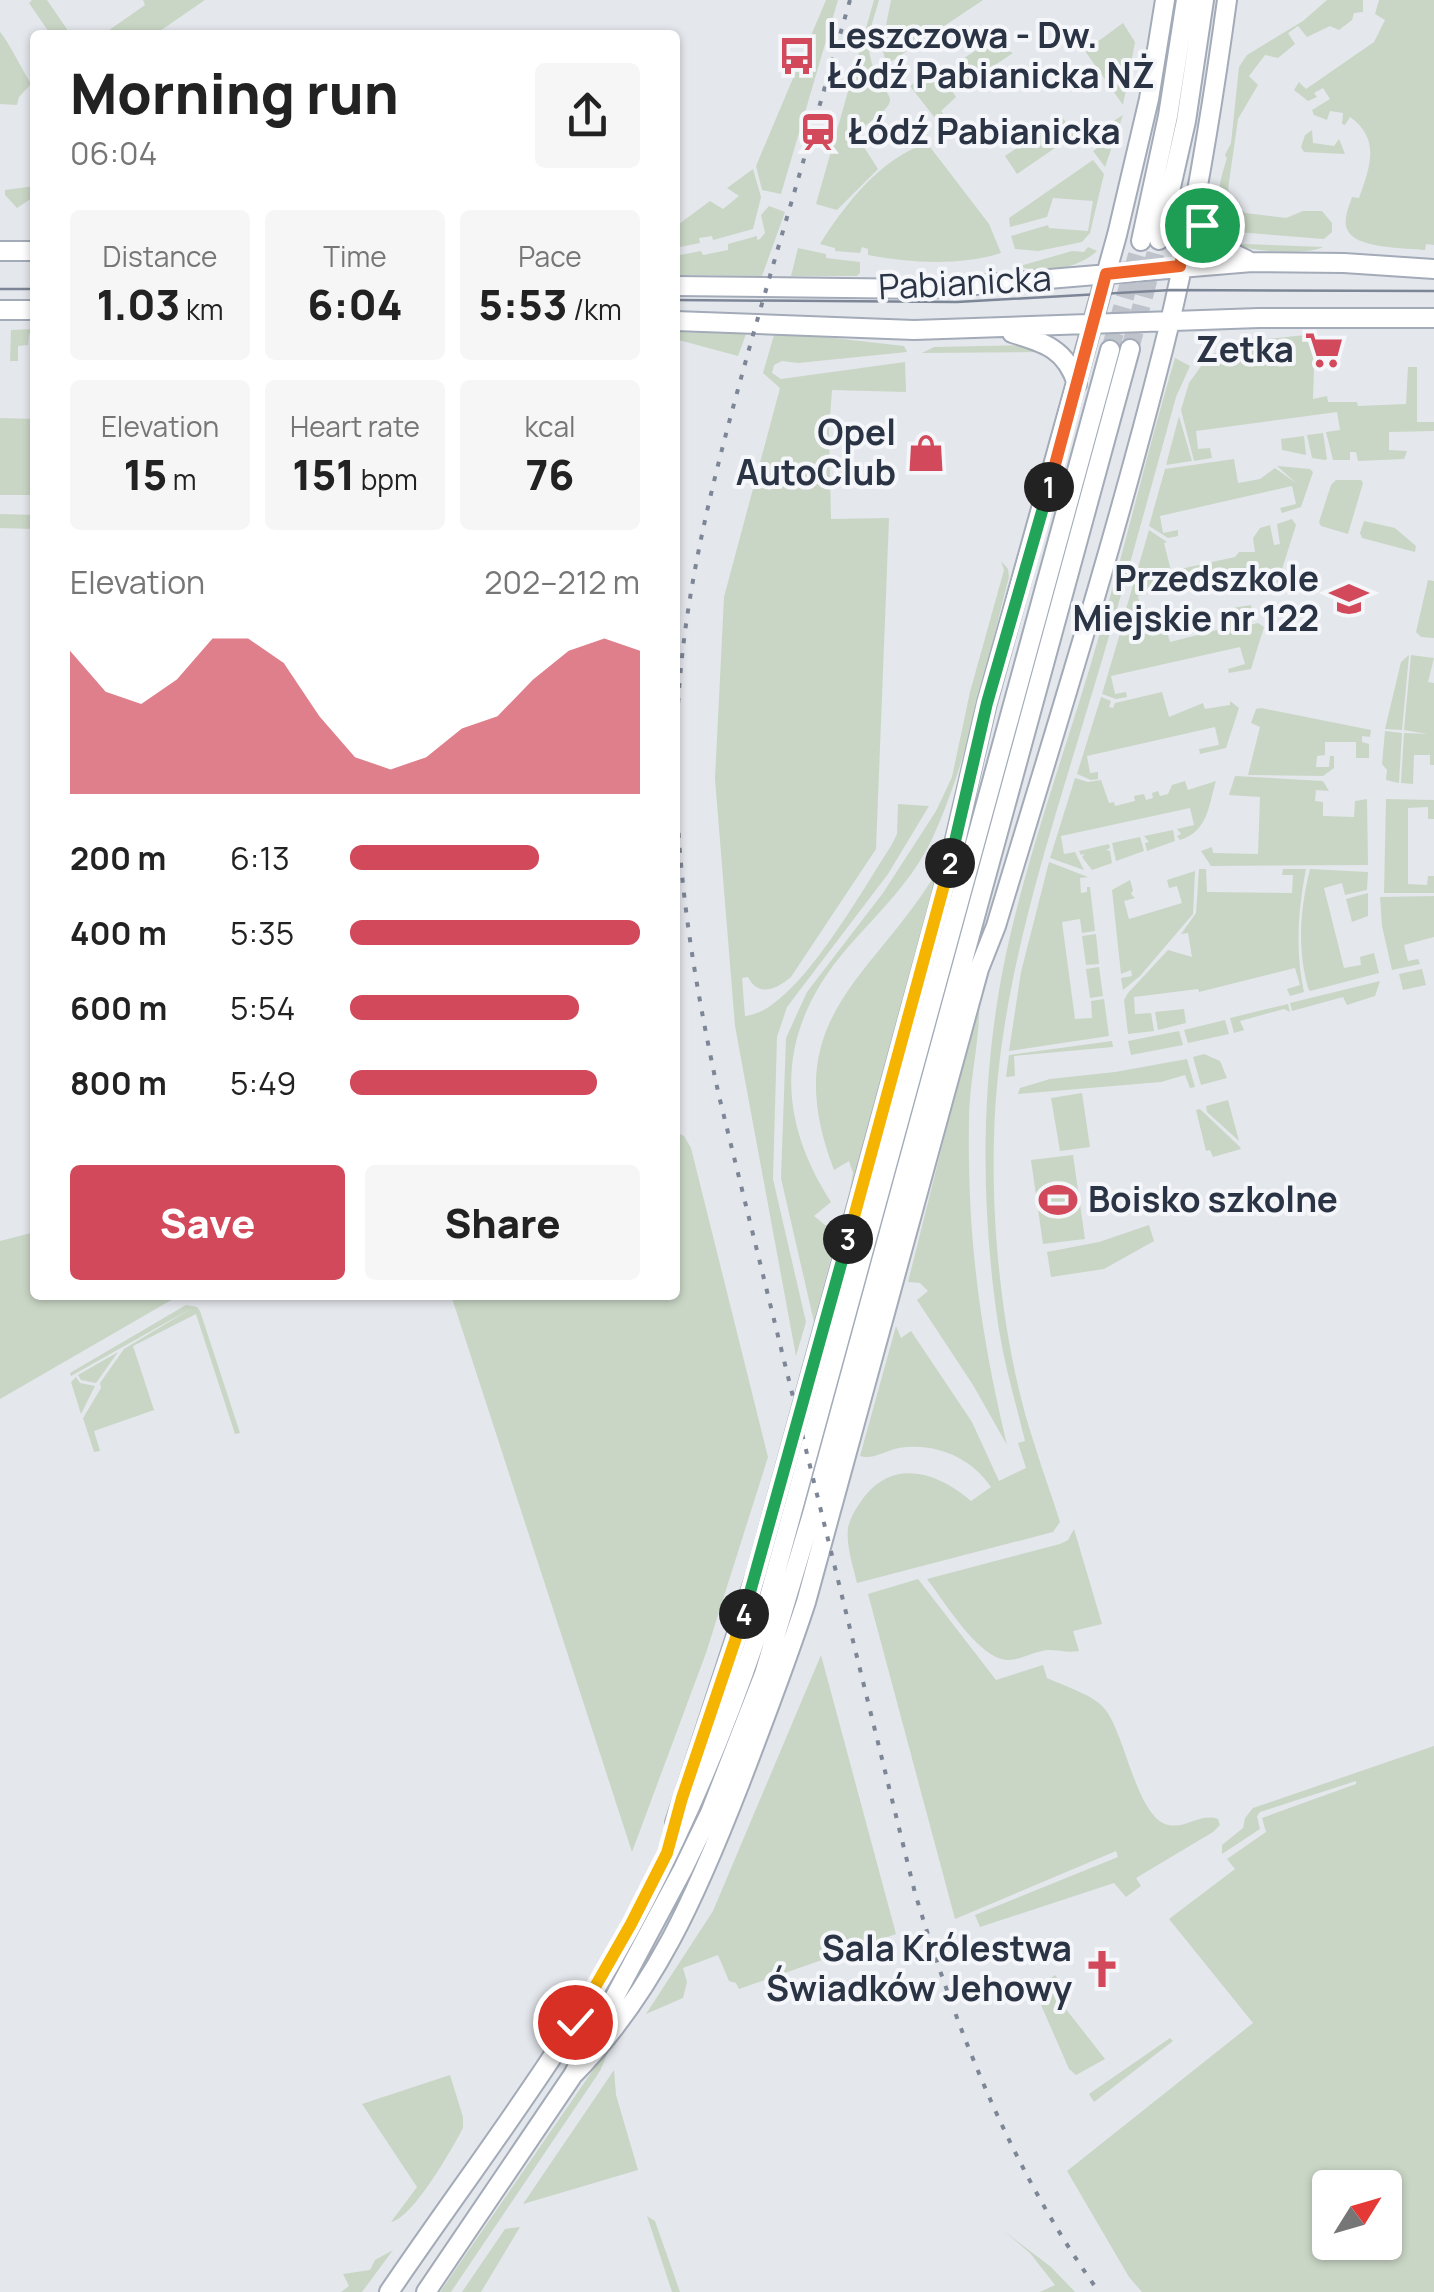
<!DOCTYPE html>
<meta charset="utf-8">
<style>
body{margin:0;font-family:Manrope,sans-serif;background:#f6f6f6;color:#222;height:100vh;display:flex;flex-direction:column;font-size:38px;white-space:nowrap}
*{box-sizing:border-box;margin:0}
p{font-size:32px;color:#767676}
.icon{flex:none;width:55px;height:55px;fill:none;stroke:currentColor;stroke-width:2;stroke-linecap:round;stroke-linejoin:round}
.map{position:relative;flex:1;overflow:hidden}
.sheet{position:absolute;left:30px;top:30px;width:650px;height:1270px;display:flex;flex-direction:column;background:#fff;border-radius:10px;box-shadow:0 2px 8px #0004}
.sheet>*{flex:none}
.needle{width:65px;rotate:53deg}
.controls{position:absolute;left:1312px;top:2170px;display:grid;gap:20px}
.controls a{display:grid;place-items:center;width:90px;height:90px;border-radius:10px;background:#fff;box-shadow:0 2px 8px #0004;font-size:50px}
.pin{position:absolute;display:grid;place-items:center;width:85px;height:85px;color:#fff;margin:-42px;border:5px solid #fff;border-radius:50%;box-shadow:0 2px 10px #0007}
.km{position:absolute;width:50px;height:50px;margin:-25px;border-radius:50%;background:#222;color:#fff;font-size:28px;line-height:50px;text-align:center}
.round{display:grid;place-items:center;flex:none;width:105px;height:105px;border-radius:10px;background:#f6f6f6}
.headline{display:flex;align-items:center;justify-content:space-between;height:170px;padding:0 40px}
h1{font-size:55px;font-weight:800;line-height:75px}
.stats{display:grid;grid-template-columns:repeat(3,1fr);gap:15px;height:170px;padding:10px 40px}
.stats div{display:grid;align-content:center;border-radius:10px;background:#f6f6f6;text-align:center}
.stats b{font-size:42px;font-weight:800}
.stats small{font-size:28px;font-weight:400}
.stats p{font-size:28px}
.chart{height:280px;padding:20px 40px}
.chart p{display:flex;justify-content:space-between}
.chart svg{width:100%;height:180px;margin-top:10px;fill:#d1495b;opacity:.7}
.action{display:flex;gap:20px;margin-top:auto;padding:20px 40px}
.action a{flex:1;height:115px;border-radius:10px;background:#d1495b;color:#fff;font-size:40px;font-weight:800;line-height:115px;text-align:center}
.action a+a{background:#f6f6f6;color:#222}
ul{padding:0 40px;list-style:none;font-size:32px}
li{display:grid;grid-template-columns:160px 120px 1fr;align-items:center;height:75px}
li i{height:25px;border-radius:12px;background:#d1495b}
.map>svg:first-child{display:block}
.green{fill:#c9d6c5;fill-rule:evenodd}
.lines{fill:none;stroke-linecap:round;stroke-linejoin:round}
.primary-tunnel{stroke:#bfc3cb;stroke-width:18;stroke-dasharray:18 9;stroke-linecap:butt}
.primary-casing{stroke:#a3abb8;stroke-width:22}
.primary{stroke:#fff;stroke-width:18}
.tram{stroke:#7d8696;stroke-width:2.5}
.rail{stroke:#7d8696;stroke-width:4;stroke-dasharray:5 10;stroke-linecap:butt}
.split-1-casing{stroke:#fff;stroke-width:20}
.split-2-casing{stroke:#fff;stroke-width:20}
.split-3-casing{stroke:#fff;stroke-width:20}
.split-4-casing{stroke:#fff;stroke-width:20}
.split-5-casing{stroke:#fff;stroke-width:20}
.split-1{stroke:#f0652b;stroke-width:12}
.split-2{stroke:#22a559;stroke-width:12}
.split-3{stroke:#f5b400;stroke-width:12}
.split-4{stroke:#22a559;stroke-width:12}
.split-5{stroke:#f5b400;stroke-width:12}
.labels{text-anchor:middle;stroke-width:8;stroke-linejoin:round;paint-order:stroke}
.poi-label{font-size:35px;font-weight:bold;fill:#2b3445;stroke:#f4f6f9;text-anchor:end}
.street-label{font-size:35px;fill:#2b3445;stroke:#f4f6f9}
</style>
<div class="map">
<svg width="1434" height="2292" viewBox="0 0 1434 2292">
<rect width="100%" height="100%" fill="#e4e7ec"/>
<path class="green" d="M32 0H47L71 35H51L29 3Z
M143 0H205L154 35H102L145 5Z
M826 0H838L781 194 762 190 756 166Z
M874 0H879C874 18 866 38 870 56 881 107 916 89 855 133L878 169 837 210 816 204Z
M891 0H983L886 65 882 45Z
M1327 0H1363V12L1354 13 1352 20 1339 30 1330 26 1307 37 1298 26 1288 33 1295 44 1278 58 1265 55 1249 76 1258 85 1238 119 1228 189 1231 200 1245 213 1286 218 1303 211H1322L1332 223V232L1324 239 1236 232C1209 215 1219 184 1227 158L1225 155 1231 143 1239 67 1247 55 1303 21Z
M1379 0H1434V245L1426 244 1425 250C1407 248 1354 249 1347 229 1343 220 1349 206 1352 197L1359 198C1370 167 1381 139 1350 117L1345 125 1342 124 1343 113 1330 111 1327 120 1314 115 1312 110 1330 99 1323 88 1314 93 1317 97 1308 101 1294 90 1299 82 1306 89 1374 42 1385 20 1375 14Z
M1123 23 1135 42 1123 105 1085 51Z
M0 32C5 36 25 74 31 84L19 97 17 105 0 104Z
M989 42 1013 53 968 83 955 64Z
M937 67 956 97 941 111 955 131 949 136 910 86Z
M1123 115 1105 167 1093 151 1112 137 1116 123 1088 141 1087 138Z
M1062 117 1074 135 1017 174 1005 156Z
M1312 130 1313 143 1334 146 1339 139 1345 154 1304 152 1301 147 1305 135Z
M927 143 989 224 1001 253C961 266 910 263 868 255V249L862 247 860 253 835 251V248L820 244C846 203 880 159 927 143Z
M1093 160 1104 174 1090 233 1082 242 1038 251 1015 249 1011 236 1048 225 1049 228 1088 231 1093 201 1053 198 1047 217 1010 227 1009 218Z
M753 169 761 197 753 229 713 240 712 236 699 238 700 243 675 248V227L710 201 723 209 739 196 727 188Z
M35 186V196L17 208 5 195V190Z
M769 206 785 212 762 276 675 275V256L701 251 703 255 728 250V244L757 236V240L760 239 765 233 761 215Z
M1231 240 1243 244 1323 247C1304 256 1247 251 1227 243Z
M1088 247 1097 251C1081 267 1040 277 1020 266L1072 251 1084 252Z
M798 248 826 254V258L860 262V273L857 276H791Z
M35 329V333L29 334 28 345 18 346V361H10L11 330Z
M675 332 746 334 738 356 675 339Z
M798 334 904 346 907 352 798 363 782 361 774 365 772 373 781 379 905 362 906 392 832 390 829 430 831 519 889 518 876 849 791 977C776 990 758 997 748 977L742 978 745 1016C795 1013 863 888 891 846L897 834 898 804 929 806 888 874 787 1007 777 1037 773 1179 806 1322 796 1356 735 1026 715 779 724 597 780 388 763 373 774 335Z
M1315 334 1313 399 1327 396 1328 402H1357L1358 406 1406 404 1408 367H1417V422H1434V431L1389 432V450L1407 451 1404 459 1358 461 1356 452H1350V460H1333L1326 432 1340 430 1337 412 1196 431 1198 449 1210 448 1212 458 1194 461 1181 410 1189 383 1204 362 1228 343Z
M1033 345 1042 352 922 353 934 347Z
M1175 358 1190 366 1176 397C1147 502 1119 606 1087 710 1045 851 998 988 994 1137 991 1232 1004 1353 1034 1443 1042 1470 1052 1496 1060 1522L1053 1532 857 1583C853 1566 846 1546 848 1528 850 1518 856 1508 862 1500 892 1457 938 1472 971 1501L991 1487C971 1457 934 1442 899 1448 884 1451 873 1460 860 1456L896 1326 901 1338 911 1331 972 1422 999 1481 1026 1468 1018 1443 1025 1441C1016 1404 1005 1367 999 1330 980 1207 980 1077 1006 954 1029 848 1067 747 1097 643 1125 548 1147 452 1175 358Z
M1179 416 1192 461 1166 465Z
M0 418 35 419V495H0Z
M1323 433 1327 459 1325 460 1312 458 1307 435Z
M1304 436 1306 455 1282 450 1281 439Z
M1234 459 1238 483 1260 479 1275 468 1296 483 1277 466 1310 469 1313 472 1301 507 1282 513 1280 508 1296 504 1292 486 1160 516 1163 533 1178 530V536L1168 538 1149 526 1165 469Z
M1336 480H1361L1363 483 1348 534 1321 526 1319 522 1331 485Z
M0 514 35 515V529L0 528Z
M1292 519 1296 525 1276 588 1254 592V589L1271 585 1267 567 1138 596 1141 614 1153 611V617L1124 616 1149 530 1167 542 1164 543 1171 571 1235 557 1239 552H1255L1253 538 1260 528 1270 525 1274 545 1280 544 1277 524Z
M1364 521 1395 528 1416 546 1415 552 1362 538 1360 533Z
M1001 561 1008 569 1009 577C986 663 970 757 932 839 912 881 880 911 849 946 778 1027 773 1112 831 1202L814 1216 825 1225 839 1227 814 1322 781 1178 786 1038 807 992 883 893 936 811 952 777 970 692 1004 570Z
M1428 580 1434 581V638L1421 637 1416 632Z
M1251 605 1253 617 1245 618 1246 626 1258 623 1264 627 1251 669 1229 673 1228 669 1245 664 1240 647 1111 676 1115 694 1126 692 1127 697 1116 699 1102 694 1124 620 1142 622 1163 618 1170 642 1217 630 1232 608Z
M1409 655 1402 730 1385 729 1401 662Z
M1411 655 1434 658 1428 682 1434 683V765H1430V755H1414L1413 784 1401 783 1404 733 1427 734 1404 730Z
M1162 692 1169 717 1203 703 1205 709 1230 705V701L1239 708 1226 748 1200 754 1199 749 1219 745 1215 727 1087 756 1090 773 1098 772V779L1091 780 1077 774 1101 697 1111 701 1109 707 1113 708 1115 703Z
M1261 708 1371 730 1370 737 1362 736V742L1369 744V758H1356V742H1325V755L1317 756 1316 767H1329L1330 756H1334V768L1323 776 1248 775 1260 727 1251 723 1256 709Z
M1385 731 1402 733 1399 783 1386 780 1387 770 1382 764Z
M1235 776 1323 781 1329 791 1316 790 1315 801 1323 802V816L1354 817 1355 801 1367 799 1368 865 1211 866 1201 851 1212 847 1213 853 1258 854 1260 797 1229 795Z
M1075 778 1088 782 1101 780 1109 803 1114 802 1115 806 1135 801 1134 796 1144 794 1146 800 1153 798 1152 793 1158 791 1160 796 1168 794 1172 785 1185 781 1188 790 1216 781C1208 807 1208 831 1180 840L1177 836 1181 834 1177 829 1194 825 1190 808 1061 836 1064 854 1075 852 1084 870 1050 858Z
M1386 799 1434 800V819H1428V807L1408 808V884L1427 885 1428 876H1434V893H1384Z
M1173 830 1175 841 1147 851 1145 843 1149 842 1144 836Z
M1140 837 1144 851 1116 861 1112 843Z
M1109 844 1110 848 1106 850 1110 851 1112 863 1092 870 1082 857 1085 854 1081 855 1079 851Z
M945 857H946L849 1195 853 1173 849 1161 834 1170C773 1011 881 977 945 857Z
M1049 862 1088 877 1080 878 1081 893 1087 892V887H1090L1095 931 1082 933 1080 919 1062 922 1075 1019 1092 1018 1091 1001 1104 999 1109 1036 1009 1051 1021 972Z
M1199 869H1206L1207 892 1292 893 1293 875H1282L1283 869H1306C1298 911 1295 950 1304 992L1290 996 1287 989 1300 985 1295 968 1199 992 1198 989 1134 997 1135 1014 1151 1013 1154 1031 1128 1034 1124 1000 1128 993 1168 950 1192 957 1188 933 1181 934 1196 913Z
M1310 869 1368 872 1367 890 1345 895 1342 883 1324 888 1344 968 1361 965 1360 957 1374 953 1379 973 1310 991 1308 988C1297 947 1300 910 1310 869Z
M1195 871 1193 914 1140 976 1123 990 1121 978 1132 976 1131 970 1121 974 1112 890 1130 880 1133 890 1131 894 1135 898 1124 901 1129 919 1182 903 1177 886 1169 888 1167 880Z
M1368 893V916L1352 922 1346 899Z
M1434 896V937L1404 945 1408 961 1418 959 1420 964 1392 970 1382 926 1380 897Z
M1096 934 1099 964 1086 965 1082 936Z
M1099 967 1103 996 1090 998 1086 969Z
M1422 969 1426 985 1403 990 1399 974Z
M1380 981 1375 996 1347 1005 1343 997 1292 1011 1290 1003Z
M979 999C981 1037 969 1080 969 1120 967 1236 980 1332 1007 1445L973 1385 917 1300 928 1291 920 1283 908 1282Z
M1288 1004 1290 1012 1284 1009 1240 1021 1244 1030 1234 1033 1230 1018Z
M1184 1009 1186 1023 1158 1030 1155 1012Z
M1225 1020 1229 1034 1188 1043 1184 1030Z
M1179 1031 1183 1045 1131 1055 1128 1041Z
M1112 1041 1113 1047 1014 1056 1015 1076 1006 1077 1009 1055Z
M1204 1054 1220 1061 1227 1078 1201 1085 1193 1057Z
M1187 1059 1195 1087 1190 1088 1185 1075 1161 1082 1018 1094 1020 1088 1050 1079 1115 1072Z
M1082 1093 1090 1147 1060 1151 1051 1098Z
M1228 1100 1239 1141 1207 1112 1206 1106Z
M1200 1109 1240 1147 1241 1149 1213 1157 1210 1150 1206 1151 1196 1110Z
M675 1132 684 1136 691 1148 768 1457 706 1653 632 1852 451 1295H675Z
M1073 1155 1085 1239 1043 1244 1031 1160Z
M1149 1225 1154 1241 1104 1269 1051 1277 1047 1252 1099 1242Z
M35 1232V1295H180L0 1399V1241Z
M186 1305 197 1307 200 1311 240 1433 235 1434 196 1314 133 1346 154 1410 94 1431 100 1451 94 1452 83 1418 101 1388 100 1383 124 1349 192 1308 71 1376 70 1373Z
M118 1352 96 1383 81 1380 78 1375Z
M76 1377 80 1383 95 1386 81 1414 71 1382Z
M1074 1529 1102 1624 1073 1631 1079 1651C1067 1653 1059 1650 1048 1650 1035 1651 1023 1659 1009 1660 980 1661 944 1601 927 1579L1060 1544 1068 1540Z
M918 1579 996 1680 1043 1665 1047 1678C1064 1686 1091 1694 1103 1707 1124 1728 1135 1812 1165 1824 1184 1831 1200 1812 1218 1819L1220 1825 1213 1832 1136 1878 1141 1886 1126 1897 1114 1883 980 1927 975 1915 1118 1857 1116 1851 955 1919 868 1594Z
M821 1655 896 1934 739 1989 736 1983 729 1981 718 1955 683 1968 687 1982 683 1998 646 2014 713 1911Z
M1434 1746V2292H1142L1129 2277 1067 2171 1253 2023 1169 1919 1235 1869 1227 1859 1266 1832 1262 1818 1356 1784V1781L1260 1812 1257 1816 1260 1829 1222 1854V1845L1243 1828 1245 1818 1253 1808ZM1330 2188H1385V2242H1330Z
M1055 1975 1060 1981 1051 1990 1105 2059 1076 2075 1069 2069 1038 1998V1988Z
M1170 2038 1173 2041 1094 2102 1089 2094Z
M613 2041 600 2071 451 2292H440Z
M614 2070 616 2095 638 2170 523 2204Z
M450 2075 463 2117V2128C452 2149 413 2218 391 2222L417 2187 362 2104Z
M647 2216 655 2221 680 2292H672Z
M520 2227 481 2292H462L505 2229Z
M1004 2231 1051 2267 1075 2292H1040L1055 2285 1030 2253Z
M393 2250 362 2292H341L349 2286 343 2274 370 2270 375 2260Z"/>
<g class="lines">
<path class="primary-tunnel" d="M1130 349 1159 240
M1110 350 1141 241"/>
<g class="primary-casing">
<path id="primary" d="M1195 206C1203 235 1220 248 1247 260
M1159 240 1186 121 1204 0
M1141 241 1168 116 1186 0
M0 251H35
M675 286 928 289 1252 262 1344 263 1434 269
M0 310H35
M675 321 914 330 1259 318H1434
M1012 333C1045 343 1066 349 1077 384
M675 1823 756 1575 941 899 987 703 1117 235 1149 99 1165 0
M573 2075C655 1992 698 1891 740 1783 763 1723 786 1663 806 1602L979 969 996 926C1054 734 1114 544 1163 350 1192 236 1211 117 1227 0
M389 2292C450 2202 516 2115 575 2022 657 1893 719 1753 766 1608L1110 350
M426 2292 573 2075 683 1869 710 1813 764 1674 812 1514 1130 349"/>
</g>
<use href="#primary" class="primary"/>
<path class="tram" d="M0 289H35
M675 300 957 302 1171 290 1434 291"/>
<path class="rail" d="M850 0C818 112 785 223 753 335 719 457 685 579 678 706 670 838 691 967 719 1096L915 1893C958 2034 1012 2171 1099 2292"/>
</g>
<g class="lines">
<g class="split-1-casing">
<path id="split-1" d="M1049 487 1106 274 1180 266 1194 200 1202 225"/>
</g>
<g class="split-2-casing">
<path id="split-2" d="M950 863 987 703 1049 487"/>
</g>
<g class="split-3-casing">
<path id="split-3" d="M848 1239 950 863"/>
</g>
<g class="split-4-casing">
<path id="split-4" d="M744 1614 848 1239"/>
</g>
<g class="split-5-casing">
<path id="split-5" d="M575 2022 631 1924 667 1853 682 1798 744 1614"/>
</g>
<use href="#split-1" class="split-1"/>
<use href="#split-2" class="split-2"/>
<use href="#split-3" class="split-3"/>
<use href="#split-4" class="split-4"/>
<use href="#split-5" class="split-5"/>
</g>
<defs>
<g id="bus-bare" transform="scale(3)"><path d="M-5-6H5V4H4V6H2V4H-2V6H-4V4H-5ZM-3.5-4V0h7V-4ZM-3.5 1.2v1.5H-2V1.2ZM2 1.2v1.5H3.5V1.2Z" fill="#d1495b" stroke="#f4f6f9" stroke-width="2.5" paint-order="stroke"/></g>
<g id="station-bare" transform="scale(3)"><path d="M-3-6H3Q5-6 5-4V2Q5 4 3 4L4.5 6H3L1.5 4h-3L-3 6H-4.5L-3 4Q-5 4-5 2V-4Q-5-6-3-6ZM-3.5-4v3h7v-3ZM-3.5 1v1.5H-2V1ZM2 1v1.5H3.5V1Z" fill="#d1495b" stroke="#f4f6f9" stroke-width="2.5" paint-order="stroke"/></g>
<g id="supermarket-bare" transform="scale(3)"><path d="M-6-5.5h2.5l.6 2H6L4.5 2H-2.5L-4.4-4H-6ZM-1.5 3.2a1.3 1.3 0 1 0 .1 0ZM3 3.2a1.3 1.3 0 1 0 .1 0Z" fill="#d1495b" stroke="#f4f6f9" stroke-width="2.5" paint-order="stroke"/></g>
<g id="shop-bare" transform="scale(3)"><path d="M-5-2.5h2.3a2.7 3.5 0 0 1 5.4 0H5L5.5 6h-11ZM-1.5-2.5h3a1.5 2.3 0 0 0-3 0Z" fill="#d1495b" stroke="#f4f6f9" stroke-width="2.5" paint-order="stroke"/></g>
<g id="school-bare" transform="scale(3)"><path d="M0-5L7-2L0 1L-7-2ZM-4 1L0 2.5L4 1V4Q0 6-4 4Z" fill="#d1495b" stroke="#f4f6f9" stroke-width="2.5" paint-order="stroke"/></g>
<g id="stadium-bare" transform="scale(3)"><path d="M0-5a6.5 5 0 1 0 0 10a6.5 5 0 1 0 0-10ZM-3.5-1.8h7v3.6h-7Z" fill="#d1495b" stroke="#f4f6f9" stroke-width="2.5" paint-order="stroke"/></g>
<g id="church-bare" transform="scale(3)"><path d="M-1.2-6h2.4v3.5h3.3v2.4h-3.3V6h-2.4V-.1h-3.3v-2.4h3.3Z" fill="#d1495b" stroke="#f4f6f9" stroke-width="2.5" paint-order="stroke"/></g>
</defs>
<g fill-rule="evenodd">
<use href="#bus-bare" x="797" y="56"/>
<use href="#station-bare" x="818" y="132"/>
<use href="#supermarket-bare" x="1324" y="350"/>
<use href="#shop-bare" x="926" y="453"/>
<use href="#school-bare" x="1349" y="599"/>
<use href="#stadium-bare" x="1058" y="1200"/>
<use href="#church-bare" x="1102" y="1969"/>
</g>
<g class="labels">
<g class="poi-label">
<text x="827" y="48" text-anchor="start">Leszczowa - Dw.<tspan x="827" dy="40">Łódź Pabianicka NŻ</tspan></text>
<text x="848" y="144" text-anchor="start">Łódź Pabianicka</text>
<text x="1294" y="362">Zetka</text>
<text x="896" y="445">Opel<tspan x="896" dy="40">AutoClub</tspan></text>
<text x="1319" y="591">Przedszkole<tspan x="1319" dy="40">Miejskie nr 122</tspan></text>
<text x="1088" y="1212" text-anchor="start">Boisko szkolne</text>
<text x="1072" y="1961">Sala Królestwa<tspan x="1072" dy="40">Świadków Jehowy</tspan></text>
</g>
<g class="street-label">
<text transform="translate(965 283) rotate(-3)" y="12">Pabianicka</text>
</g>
</g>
</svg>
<div class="controls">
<a><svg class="needle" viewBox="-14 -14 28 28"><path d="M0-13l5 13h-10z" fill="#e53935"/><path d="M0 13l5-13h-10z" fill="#767676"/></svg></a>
</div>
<div class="pin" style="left:1202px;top:225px;background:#1e9e55"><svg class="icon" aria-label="arrive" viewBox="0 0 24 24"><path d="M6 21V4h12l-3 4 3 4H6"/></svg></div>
<div class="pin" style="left:575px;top:2022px;background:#d93025"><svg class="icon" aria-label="check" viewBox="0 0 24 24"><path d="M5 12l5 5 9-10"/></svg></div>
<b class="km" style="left:1049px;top:487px">1</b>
<b class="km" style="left:950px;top:863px">2</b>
<b class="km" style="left:848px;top:1239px">3</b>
<b class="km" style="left:744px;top:1614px">4</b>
<section class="sheet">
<div class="headline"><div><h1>Morning run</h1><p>06:04</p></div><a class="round"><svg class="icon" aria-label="share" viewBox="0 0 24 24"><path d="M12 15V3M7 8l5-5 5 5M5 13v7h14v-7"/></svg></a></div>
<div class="stats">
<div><p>Distance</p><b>1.03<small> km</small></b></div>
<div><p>Time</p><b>6:04</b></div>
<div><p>Pace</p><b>5:53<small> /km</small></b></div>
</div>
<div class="stats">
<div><p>Elevation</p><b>15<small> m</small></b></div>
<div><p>Heart rate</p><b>151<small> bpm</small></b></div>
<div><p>kcal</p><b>76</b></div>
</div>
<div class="chart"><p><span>Elevation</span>202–212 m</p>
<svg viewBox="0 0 160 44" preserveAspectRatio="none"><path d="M0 44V9L10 19L20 22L30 16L40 6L50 6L60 12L70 25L80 35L90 38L100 35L110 28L120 25L130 16L140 9L150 6L160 9V44z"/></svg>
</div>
<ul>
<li><b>200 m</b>6:13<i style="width:65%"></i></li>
<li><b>400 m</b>5:35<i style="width:100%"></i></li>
<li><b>600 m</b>5:54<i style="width:79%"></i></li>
<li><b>800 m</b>5:49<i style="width:85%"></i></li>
</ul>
<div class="action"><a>Save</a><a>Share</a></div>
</section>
</div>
